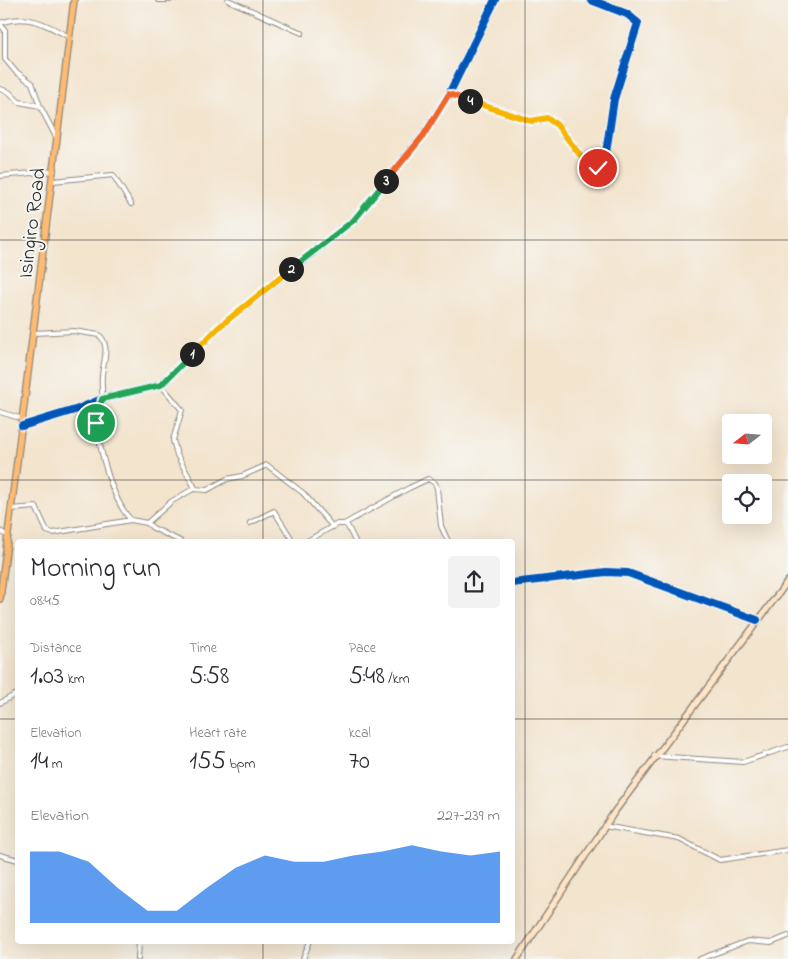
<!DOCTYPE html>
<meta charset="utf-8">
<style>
body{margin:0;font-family:"Indie Flower",sans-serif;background:#f2f2f3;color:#2b2b33;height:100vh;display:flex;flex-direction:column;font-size:19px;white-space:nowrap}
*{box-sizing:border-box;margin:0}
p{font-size:16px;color:#7c7c81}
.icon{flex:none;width:28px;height:28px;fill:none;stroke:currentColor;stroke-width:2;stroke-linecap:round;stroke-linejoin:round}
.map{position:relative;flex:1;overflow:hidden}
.panel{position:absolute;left:15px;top:539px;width:500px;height:405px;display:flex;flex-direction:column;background:#fff;border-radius:5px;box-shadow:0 5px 20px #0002}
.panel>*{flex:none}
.needle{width:32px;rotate:253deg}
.fabs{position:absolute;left:722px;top:414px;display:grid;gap:10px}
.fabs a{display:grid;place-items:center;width:50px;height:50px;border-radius:5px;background:#fff;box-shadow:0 5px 20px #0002;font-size:25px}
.pin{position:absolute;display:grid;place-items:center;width:42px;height:42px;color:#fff;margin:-21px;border:2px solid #fff;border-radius:50%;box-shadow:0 1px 5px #0007}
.km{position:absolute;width:25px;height:25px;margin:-12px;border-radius:50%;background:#222;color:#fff;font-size:14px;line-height:25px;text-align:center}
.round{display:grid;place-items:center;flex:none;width:52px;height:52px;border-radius:5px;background:#f2f2f3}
.summary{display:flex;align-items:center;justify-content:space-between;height:85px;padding:0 15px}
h1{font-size:28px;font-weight:600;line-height:38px}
.figures{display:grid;grid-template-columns:repeat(3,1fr);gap:8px;height:85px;padding:5px 15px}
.figures div{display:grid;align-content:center}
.figures b{font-size:25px;font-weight:600}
.figures small{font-size:14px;font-weight:400}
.figures p{font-size:14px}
.chart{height:140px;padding:10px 15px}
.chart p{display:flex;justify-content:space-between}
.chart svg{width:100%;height:90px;margin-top:5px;fill:#1a73e8;opacity:.7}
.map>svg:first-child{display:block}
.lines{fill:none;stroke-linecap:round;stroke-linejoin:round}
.minor-casing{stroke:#8f887c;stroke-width:6}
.secondary-casing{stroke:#8f887c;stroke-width:8}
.primary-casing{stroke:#8f887c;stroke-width:8}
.minor{stroke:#fff;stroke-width:4}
.secondary{stroke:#ffe4c6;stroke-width:5}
.primary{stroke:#ffbb71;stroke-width:5.5}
.cycleway-casing{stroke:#f6f6f2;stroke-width:11}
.cycleway{stroke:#0057b8;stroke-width:8}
.split-1-casing{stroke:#fff;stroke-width:10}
.split-2-casing{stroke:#fff;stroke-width:10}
.split-3-casing{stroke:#fff;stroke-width:10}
.split-4-casing{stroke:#fff;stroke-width:10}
.split-5-casing{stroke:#fff;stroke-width:10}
.split-1{stroke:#22a559;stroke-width:6}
.split-2{stroke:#f5b400;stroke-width:6}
.split-3{stroke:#22a559;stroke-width:6}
.split-4{stroke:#f0652b;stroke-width:6}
.split-5{stroke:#f5b400;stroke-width:6}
.grid{fill:none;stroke:#2b2b2b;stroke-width:1;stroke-opacity:0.55}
.labels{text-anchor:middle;stroke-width:4;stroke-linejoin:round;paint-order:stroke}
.street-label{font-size:21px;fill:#2b2b2b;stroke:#f6f6f2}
</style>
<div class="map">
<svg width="788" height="959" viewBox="0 0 788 959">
<rect width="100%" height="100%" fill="#f6f6f2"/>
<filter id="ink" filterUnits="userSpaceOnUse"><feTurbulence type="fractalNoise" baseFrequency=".02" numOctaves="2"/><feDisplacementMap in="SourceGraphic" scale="10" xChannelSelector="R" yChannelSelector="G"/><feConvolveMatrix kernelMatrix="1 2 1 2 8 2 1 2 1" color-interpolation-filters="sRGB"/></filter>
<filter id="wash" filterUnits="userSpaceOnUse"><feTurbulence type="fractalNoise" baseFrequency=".0096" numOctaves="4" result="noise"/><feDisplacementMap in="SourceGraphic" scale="20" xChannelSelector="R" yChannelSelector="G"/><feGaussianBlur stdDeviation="1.12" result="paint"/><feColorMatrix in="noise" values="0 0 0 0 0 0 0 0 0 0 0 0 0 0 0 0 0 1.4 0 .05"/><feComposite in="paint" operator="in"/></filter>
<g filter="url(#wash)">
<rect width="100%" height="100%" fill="#f3e4ce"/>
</g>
<g filter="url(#ink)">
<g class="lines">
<g class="minor-casing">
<path id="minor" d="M158 0H170
M228 0 302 33
M0 23C27 13 46 24 69 37
M0 24 5 30V59L15 71 32 83 40 106 56 137
M0 89 9 92 19 102 40 106
M449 94 531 121 547 118 557 125 580 155 598 168 604 166 614 99 638 23 627 14 591 0
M0 176 54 171
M53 181 113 175 131 204
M34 333 74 331 99 335C111 345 103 363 102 375 101 383 103 391 102 398 102 407 96 415 97 424 100 452 112 500 131 520
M161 385 182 410 173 440 177 455 195 488 172 501 147 523 153 528 180 541
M0 412 23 419
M22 426 78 409 102 399 161 385 219 327 354 220 423 135 449 94 495 0
M194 489 207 490 227 479 242 476 267 465 303 493 333 527
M11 509 36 507 47 531 53 533 131 520 147 523
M250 523 274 511 293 541
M344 524 347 525 355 541
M0 531 8 536
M307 541 337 524H344L409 488 428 479 435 483 437 488 441 526 448 541
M512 583 606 572 628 573 757 620
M0 703 18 693
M654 756 743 762 788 747
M604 826 679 839 720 860 788 850
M0 855 18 860
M138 959 139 941
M303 959 310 941
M700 959 748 941 771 943 788 936"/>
</g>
<g class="secondary-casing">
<path id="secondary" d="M517 959 615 811 788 581"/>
</g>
<g class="primary-casing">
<path id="primary" d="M0 599 74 0"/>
</g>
<use href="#minor" class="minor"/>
<use href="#secondary" class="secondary"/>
<use href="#primary" class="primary"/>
<g class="cycleway-casing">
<path id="cycleway" d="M449 94 531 121 547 118 557 125 580 155 598 168 604 166 614 99 638 23 627 14 591 0
M22 426 78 409 102 399 161 385 219 327 354 220 423 135 449 94 495 0
M512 583 606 572 628 573 757 620"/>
</g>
<use href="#cycleway" class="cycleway"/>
</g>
</g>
<g class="lines" filter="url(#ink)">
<g class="split-1-casing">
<path id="split-1" d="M96 423 102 399 161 385 192 354"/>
</g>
<g class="split-2-casing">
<path id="split-2" d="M192 354 219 327 291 269"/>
</g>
<g class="split-3-casing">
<path id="split-3" d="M291 269 354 220 386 181"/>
</g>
<g class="split-4-casing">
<path id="split-4" d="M386 181 423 136 449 94 470 101"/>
</g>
<g class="split-5-casing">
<path id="split-5" d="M470 101 531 121 547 118 557 125 580 155 598 168"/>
</g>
<use href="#split-1" class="split-1"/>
<use href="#split-2" class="split-2"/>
<use href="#split-3" class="split-3"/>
<use href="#split-4" class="split-4"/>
<use href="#split-5" class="split-5"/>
</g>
<path class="grid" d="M263 0V541M525 0V959M0 240H788M0 480H788M0 719H18M512 719H788M263 941V959"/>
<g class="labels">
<g class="street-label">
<text transform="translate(31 223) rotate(-83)" y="7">Isingiro Road</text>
</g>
</g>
</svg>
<div class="fabs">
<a><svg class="needle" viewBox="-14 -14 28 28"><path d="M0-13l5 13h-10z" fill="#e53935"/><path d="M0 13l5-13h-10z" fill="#7c7c81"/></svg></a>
<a><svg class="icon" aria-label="locate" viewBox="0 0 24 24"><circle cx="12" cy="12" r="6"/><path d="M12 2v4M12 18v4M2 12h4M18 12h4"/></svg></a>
</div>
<div class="pin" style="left:96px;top:423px;background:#1e9e55"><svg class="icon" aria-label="arrive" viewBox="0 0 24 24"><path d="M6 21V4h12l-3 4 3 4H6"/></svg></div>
<div class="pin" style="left:598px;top:168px;background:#d93025"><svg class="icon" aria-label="check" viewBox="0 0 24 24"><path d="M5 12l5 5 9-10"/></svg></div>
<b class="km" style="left:192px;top:354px">1</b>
<b class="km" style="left:291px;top:269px">2</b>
<b class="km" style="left:386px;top:181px">3</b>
<b class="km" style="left:470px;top:101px">4</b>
<section class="panel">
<div class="summary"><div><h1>Morning run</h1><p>08:45</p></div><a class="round"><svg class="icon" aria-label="share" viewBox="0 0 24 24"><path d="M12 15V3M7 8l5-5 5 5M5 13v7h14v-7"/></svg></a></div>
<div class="figures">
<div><p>Distance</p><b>1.03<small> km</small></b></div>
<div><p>Time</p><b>5:58</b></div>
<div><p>Pace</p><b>5:48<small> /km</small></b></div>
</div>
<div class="figures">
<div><p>Elevation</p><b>14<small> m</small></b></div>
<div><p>Heart rate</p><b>155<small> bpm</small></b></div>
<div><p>kcal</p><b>70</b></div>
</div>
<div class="chart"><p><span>Elevation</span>227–239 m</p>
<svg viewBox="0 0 160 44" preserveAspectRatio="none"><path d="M0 44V9L10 9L20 14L30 27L40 38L50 38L60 27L70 17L80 11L90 14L100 14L110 11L120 9L130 6L140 9L150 11L160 9V44z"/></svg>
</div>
</section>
</div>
